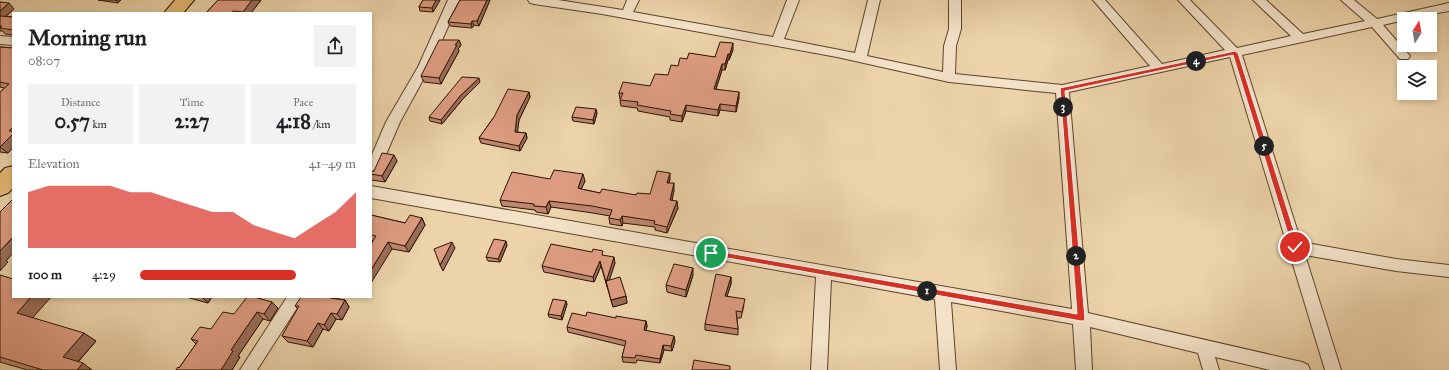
<!DOCTYPE html>
<meta charset="utf-8">
<style>
body{margin:0;font-family:"IM FELL Great Primer",serif;background:#f2f2f2;color:#202124;height:100vh;display:flex;flex-direction:column;font-size:15px;white-space:nowrap}
*{box-sizing:border-box;margin:0}
p{font-size:13px;color:#757577}
.icon{flex:none;width:22px;height:22px;fill:none;stroke:currentColor;stroke-width:2;stroke-linecap:round;stroke-linejoin:round}
.map{position:relative;flex:1;overflow:hidden}
.panel{position:absolute;left:12px;top:12px;width:360px;height:286px;display:flex;flex-direction:column;background:#fff;border-radius:0px;box-shadow:0 2px 6px #0003}
.panel>*{flex:none}
.needle{width:26px;rotate:11deg}
.tools{position:absolute;left:1397px;top:12px;display:grid;gap:8px}
.tools a{display:grid;place-items:center;width:40px;height:40px;border-radius:0px;background:#fff;box-shadow:0 2px 6px #0003;font-size:20px}
.pin{position:absolute;display:grid;place-items:center;width:34px;height:34px;color:#fff;margin:-17px;border:2px solid #fff;border-radius:50%;box-shadow:0 1px 4px #0007}
.km{position:absolute;width:20px;height:20px;margin:-10px;border-radius:50%;background:#222;color:#fff;font-size:11px;line-height:20px;text-align:center}
.round{display:grid;place-items:center;flex:none;width:42px;height:42px;border-radius:0px;background:#f2f2f2}
.head{display:flex;align-items:center;justify-content:space-between;height:68px;padding:0 16px}
h1{font-size:22px;font-weight:700;line-height:30px}
.stats{display:grid;grid-template-columns:repeat(3,1fr);gap:6px;height:68px;padding:4px 16px}
.stats div{display:grid;align-content:center;border-radius:0px;background:#f2f2f2;text-align:center}
.stats b{font-size:20px;font-weight:700}
.stats small{font-size:11px;font-weight:400}
.stats p{font-size:11px}
.chart{height:112px;padding:8px 16px}
.chart p{display:flex;justify-content:space-between}
.chart svg{width:100%;height:72px;margin-top:4px;fill:#d93025;opacity:.7}
ul{padding:0 16px;list-style:none;font-size:13px}
li{display:grid;grid-template-columns:64px 48px 1fr;align-items:center;height:30px}
li i{height:10px;border-radius:5px;background:#d93025}
.map>svg:first-child{display:block}
.lines{fill:none;stroke-linecap:round;stroke-linejoin:round}
.minor-casing{stroke:#5b432a;stroke-width:2}
.trunk-casing{stroke:#2b1300;stroke-width:2}
.minor{fill:#f3e2c8;fill-rule:evenodd}
.trunk{fill:#e6ba75;fill-rule:evenodd}
.wall{fill:#bf8770;stroke:#2b1300}
.shaded-wall{fill:#9b6e5b;stroke:#2b1300}
.building{fill:#de9d82;stroke:#2b1300}
.route{fill:#d93025;stroke:#fff}
</style>
<div class="map">
<svg width="1449" height="370" viewBox="0 0 1449 370">
<rect width="100%" height="100%" fill="#ecd3aa"/>
<filter id="stains"><feTurbulence type="fractalNoise" baseFrequency=".005" numOctaves="4"/><feColorMatrix values="0 0 0 0 .2 0 0 0 0 .09 0 0 0 0 .02 0 0 0 .5 -.17"/></filter>
<radialGradient id="worn" r=".72"><stop offset=".6" stop-color="#630" stop-opacity="0"/><stop offset="1" stop-color="#630" stop-opacity=".3"/></radialGradient>
<g class="lines">
<g class="minor-casing">
<path id="minor" d="M448 0H460L430 67 400 122 378 173 376 177 371 178V157L386 122 418 67Z
M528 0H558L623 10 627 0H639L633 12 773 37 787 0H799L784 39 855 53 868 0H880L867 56 943 72 944 46 949 29V0H961V29L956 46 955 74 1062 85 1150 66 1093 0H1105L1162 64 1225 50 1178 0H1190L1237 48 1291 36 1253 0H1266L1303 34 1365 21 1341 0H1354L1377 19 1449 3V11L1404 19V20L1383 25 1410 56 1408 59H1400L1372 27 1242 55 1301 242 1396 259 1449 265V277L1396 271 1305 255 1341 370H1325L1230 57 1069 92 1088 313 1302 362 1308 365 1310 370H1270L1215 357 1219 370H1203L1198 353 1090 327 1092 370H1076L1073 324 951 302 956 370H940L935 299 831 280 827 370H811L816 277 371 198V186L1072 309 1056 93 949 82 837 57 602 14 534 4 530 3Z
M0 36 13 37V45L0 44Z
M287 297H304L257 370H240Z"/>
</g>
<g class="trunk-casing">
<path id="trunk" d="M175 0H194L183 13H164Z
M13 166V188L8 193 0 196V173L5 168Z"/>
</g>
<use href="#minor" class="minor"/>
<use href="#trunk" class="trunk"/>
</g>
<path class="wall" d="M98 0H121L118 3Z
M218 0H261L251 13H206Z
M423 0H440L433 12 420 11 419 7Z
M460 0H490L479 26 474 25 472 28 450 26 448 22Z
M0 2 14 9 6 16 13 17V35L5 34 3 31H0Z
M459 40 461 45 458 49 459 51 441 84 424 82 421 76Z
M0 47 13 48 8 153 0 152V92L4 88 0 87Z
M733 50 729 60H728L725 70H722L716 89 739 98 736 112 720 110 718 116 686 111 682 122 670 120V117L638 111 637 108 621 106 620 100 621 99H620L619 93 650 86 668 75 678 66 687 59 715 57Z
M480 82 462 100 442 124 430 121 429 117Z
M529 92 530 97 519 120 517 132 526 133 527 138 520 151 481 143 479 138 494 117Z
M597 113 594 124 573 121 572 117Z
M397 161 385 182 371 180V172Z
M550 179 585 181 581 189 600 193 636 195 650 194 670 179 669 183 674 190 672 200 678 208 667 233 655 230V227L623 223 622 226 610 224 609 218 610 216 593 213 551 207 548 214 536 212 535 210 502 206 500 200Z
M371 215 405 223 422 218 425 225 409 252 392 249 371 240Z
M507 245 500 262 488 261 486 257Z
M604 256 615 263 609 280 626 296 627 303 613 307 601 266 594 282 544 272 542 266Z
M0 275 33 318 96 341 78 362 92 370H28L10 365 0 362Z
M693 275 686 297 667 292 666 285Z
M731 277V284L727 296 744 305 741 318H737L738 329V335L705 330V324Z
M186 297H212L208 303Z
M338 299 345 300 349 307 342 320 336 319 329 331 323 329 313 347 288 342 282 336 298 309 295 306Z
M272 302 278 308 270 321 263 319 238 356 240 357 232 370H176L179 368 196 344 191 339 211 329Z
M567 304 562 320 549 317 548 314Z
M586 316 646 321 647 326 646 330 675 341 672 351 664 350 660 363 637 360 636 363 623 362 622 357 625 346 568 332 567 327Z"/>
<path class="shaded-wall" d="M116 0H121L118 3Z
M252 0H261L251 13H243V12Z
M436 0H440L433 12 432 8Z
M487 0H490L479 26 477 21Z
M9 3 14 9 6 16 7 18 0 17V11Z
M472 21 474 25 472 28 471 24Z
M459 40 461 45 458 49 459 51 441 84 439 78 455 45Z
M733 43V50L729 60 730 54Z
M728 54V60L725 70V64Z
M722 64V70L714 95V89Z
M479 78 480 82 462 100 442 124 441 120 460 96Z
M529 92 530 97 519 120 517 136 515 132 517 115Z
M739 92V98L736 112V106Z
M720 104V110L718 116V110Z
M686 105V111L682 122V116Z
M596 109 597 113 594 124 593 120Z
M13 127V148L8 153 0 147 9 131Z
M526 133 527 138 520 151 519 146Z
M394 155 397 161 385 182 382 176Z
M670 173V179L667 189V183Z
M583 174 585 181 579 194 578 188Z
M674 183V190L671 206 670 200Z
M549 201 551 207 548 214 546 207Z
M677 201 678 208 667 233V227Z
M622 216 623 223 622 226 620 220Z
M422 218 425 225 409 252 405 246Z
M13 237V253L6 261 8 262 0 271V251Z
M506 241 507 245 500 262 498 259Z
M388 242 392 249 371 283V270Z
M452 242 455 248 443 271 440 265Z
M614 257 615 263 607 287 606 282Z
M600 261 601 266 594 282 593 277Z
M693 268V275L686 297V290Z
M731 277V284L725 302V296Z
M626 296 627 303 613 307 611 300Z
M31 297H51L29 322 17 313Z
M202 297H212L208 303Z
M331 297H339L335 304 330 298Z
M345 300 349 307 342 320 337 314Z
M566 301 567 304 562 320 561 316Z
M272 302 278 308 270 321 264 314Z
M257 312 263 319 238 356 240 357 232 370H221L231 350Z
M331 313 336 319 329 331 324 325Z
M646 321 647 326 645 335 644 330Z
M318 323 323 329 313 347 307 341Z
M84 333 96 341 74 366 63 357Z
M674 336 675 341 672 351 671 346Z
M663 345 664 350 660 363V359Z
M83 363 92 370H77Z"/>
<path class="building" d="M218 0H252L243 12 233 11 232 13H206Z
M423 0H436L432 8 419 7Z
M460 0H487L477 21H472L471 24 448 22Z
M0 2 9 3 0 11Z
M0 16 13 17V30L0 28 2 26H0Z
M439 40H459L455 45H457L439 78 421 76Z
M720 42 733 43 730 54H728L725 64H722L714 89 739 92 736 106 720 104 718 110 686 105 682 116 670 114 671 111 637 105 638 102 620 100 623 93H619L623 82 650 86 655 74 668 75 671 65 678 66 680 58 687 59 689 53 715 57Z
M0 47 13 48V127L9 131H13V134L0 147V92L9 84 0 82Z
M462 77 479 78 460 96 441 120 429 117Z
M508 89 529 92 517 115 515 132 526 133 519 146 479 138 494 117Z
M576 107 596 109 593 120 572 117Z
M382 153 394 155 382 176 371 174V172L374 171Z
M554 170 583 174 578 188 581 189 600 193 602 189 636 195 637 193 650 194 657 171 670 173 667 183H674L670 200 677 201 667 227 654 224 655 221 622 216 620 220 609 218 612 210 592 206 549 201 546 207 534 206V204L500 200 512 172 550 179Z
M13 199V237L0 251V212Z
M371 215 405 223 410 215 422 218 405 246 388 242 371 270V244L376 236 371 235Z
M494 239 506 241 498 259 486 257Z
M452 242 446 254 440 265 434 249Z
M551 244 592 252 593 249 603 251 602 255 614 257 606 282 600 261 593 277 542 266Z
M674 264 693 268 686 290 666 285Z
M716 274 731 277 725 296 745 299 742 312 736 311 738 329 705 324Z
M0 275 13 279V297H31L17 313 84 333 63 357 83 363 77 370H43L0 357Z
M620 277 626 296 611 300 606 281Z
M247 297H254L272 302 264 314 257 312 231 350 233 351 221 370H176L178 367 179 368 198 341 191 339 200 327 211 329 223 312 234 314Z
M301 297H331L330 298 345 300 337 314 331 313 324 325 318 323 307 341 282 336 299 306H295Z
M553 299 566 301 561 316 548 314Z
M587 312 616 318V316L646 321 644 330 674 336 671 346 663 345 660 359 636 355 635 358 622 357 626 341 567 327 572 313 586 316Z
M694 360 730 366V370H692Z"/>
<path class="route" d="M1235 51 1238 53 1299 247 1298 249 1295 250 1292 247 1233 55 1065 91 1085 318 1084 321H1081L711 255 708 253 711 250 1077 314 1060 88Z"/>
<rect width="100%" height="100%" filter="url(#stains)"/>
<rect width="100%" height="100%" fill="url(#worn)"/>
</svg>
<div class="tools">
<a><svg class="needle" viewBox="-14 -14 28 28"><path d="M0-13l5 13h-10z" fill="#e53935"/><path d="M0 13l5-13h-10z" fill="#757577"/></svg></a>
<a><svg class="icon" aria-label="layers" viewBox="0 0 24 24"><path d="M12 4l9 5-9 5-9-5zM3 14l9 5 9-5"/></svg></a>
</div>
<div class="pin" style="left:711px;top:253px;background:#1e9e55"><svg class="icon" aria-label="arrive" viewBox="0 0 24 24"><path d="M6 21V4h12l-3 4 3 4H6"/></svg></div>
<div class="pin" style="left:1295px;top:247px;background:#d93025"><svg class="icon" aria-label="check" viewBox="0 0 24 24"><path d="M5 12l5 5 9-10"/></svg></div>
<b class="km" style="left:927px;top:291px">1</b>
<b class="km" style="left:1076px;top:256px">2</b>
<b class="km" style="left:1063px;top:107px">3</b>
<b class="km" style="left:1196px;top:61px">4</b>
<b class="km" style="left:1264px;top:146px">5</b>
<section class="panel">
<div class="head"><div><h1>Morning run</h1><p>08:07</p></div><a class="round"><svg class="icon" aria-label="share" viewBox="0 0 24 24"><path d="M12 15V3M7 8l5-5 5 5M5 13v7h14v-7"/></svg></a></div>
<div class="stats">
<div><p>Distance</p><b>0.57<small> km</small></b></div>
<div><p>Time</p><b>2:27</b></div>
<div><p>Pace</p><b>4:18<small> /km</small></b></div>
</div>
<div class="chart"><p><span>Elevation</span>41–49 m</p>
<svg viewBox="0 0 160 44" preserveAspectRatio="none"><path d="M0 44V10L10 6L20 6L30 6L40 6L50 10L60 10L70 14L80 18L90 22L100 22L110 30L120 34L130 38L140 30L150 22L160 10V44z"/></svg>
</div>
<ul>
<li><b>100 m</b>4:29<i style="width:72%"></i></li>
</ul>
</section>
</div>
